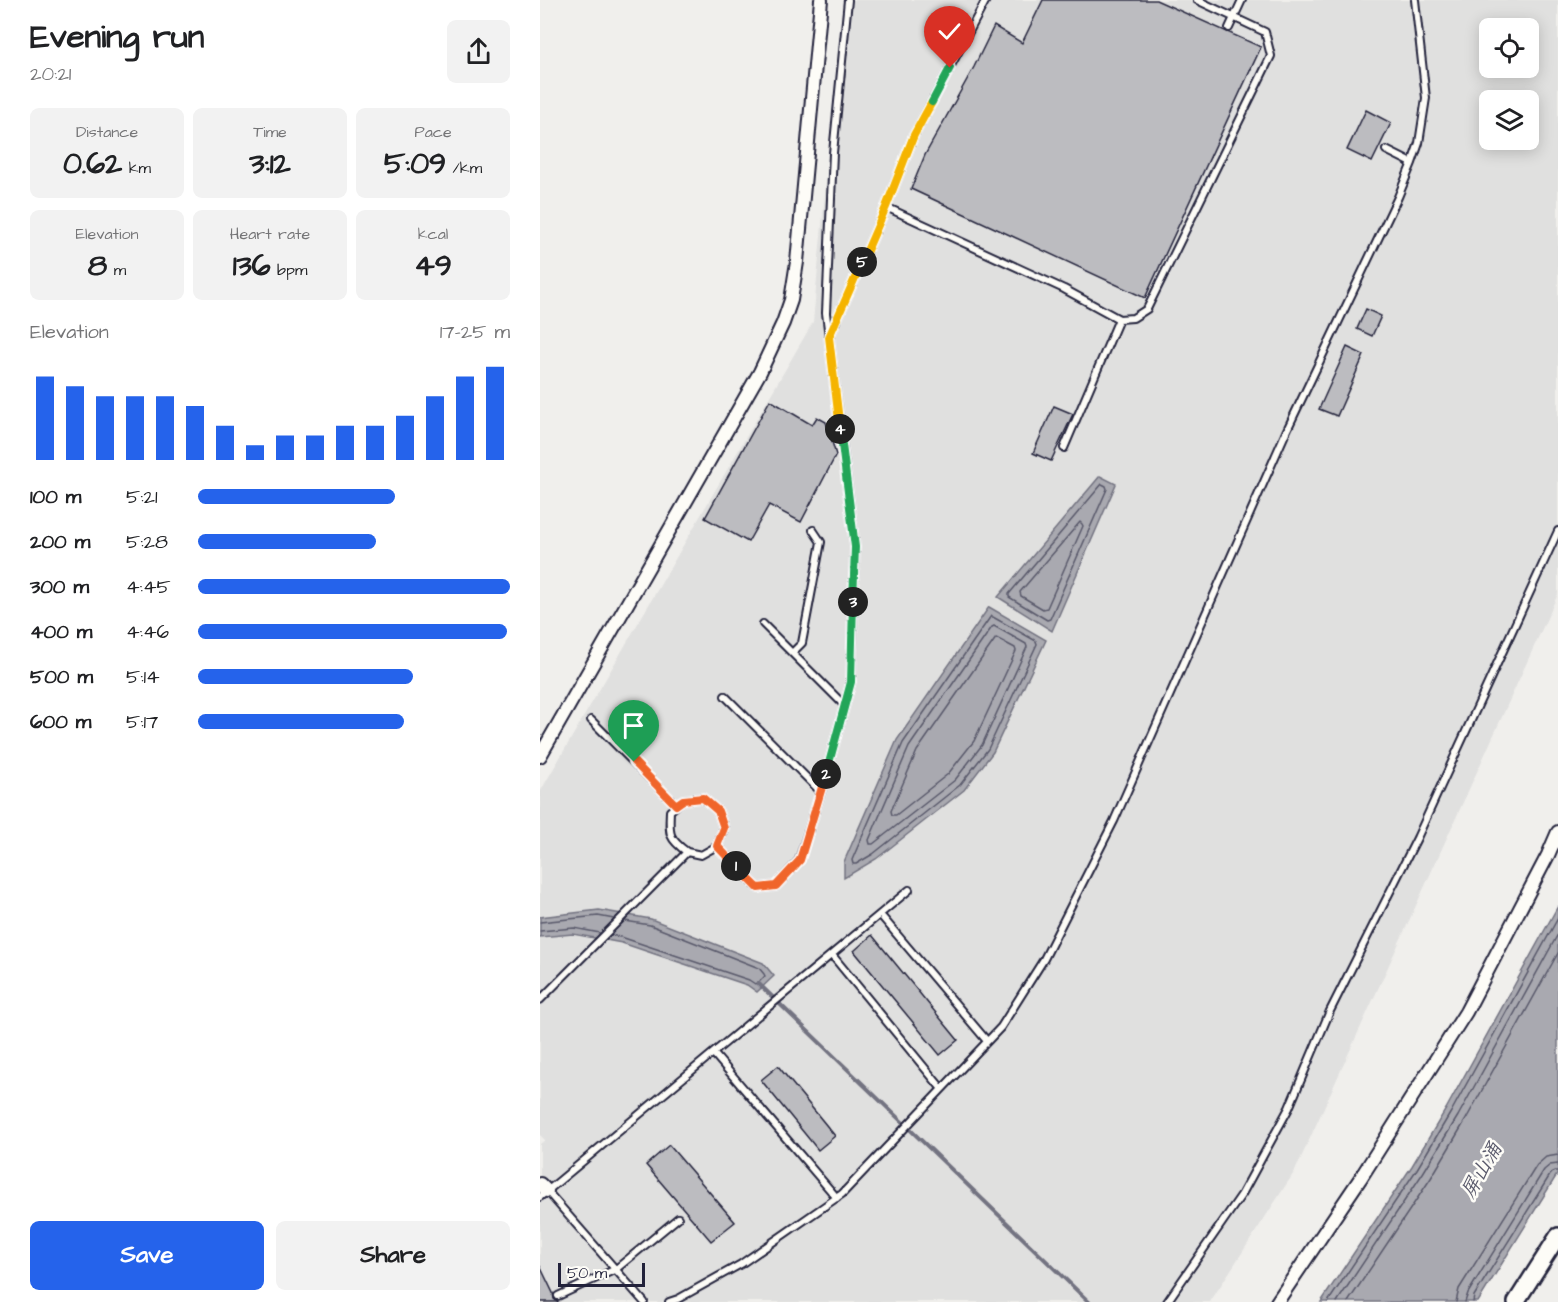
<!DOCTYPE html>
<meta charset="utf-8">
<style>
body{margin:0;font-family:"Architects Daughter","LXGW WenKai TC",sans-serif;background:#f2f2f2;color:#202124;height:100vh;display:flex;flex-direction:column;font-size:22px;white-space:nowrap}
*{box-sizing:border-box;margin:0}
p{font-size:20px;color:#757577}
.icon{flex:none;width:33px;height:33px;fill:none;stroke:currentColor;stroke-width:2;stroke-linecap:round;stroke-linejoin:round}
.map{position:relative;flex:1;overflow:hidden}
.drawer{display:flex;flex-direction:column;background:#fff;width:540px}
.drawer>*{flex:none}
.fabs{position:absolute;left:939px;top:18px;display:grid;gap:12px}
.fabs a{display:grid;place-items:center;width:60px;height:60px;border-radius:9px;background:#fff;box-shadow:0 3px 15px #0003;font-size:30px}
.scale{position:absolute;left:18px;bottom:15px;width:87px;box-sizing:border-box;padding-left:6px;border:3px solid #22223b;border-top:0;font-size:16px;line-height:21px;white-space:nowrap;color:#22223b;-webkit-text-stroke:4px #fdfcf7;paint-order:stroke}
.pin{position:absolute;display:grid;place-items:center;width:51px;height:51px;color:#fff;margin:-62px -26px;border-radius:50% 50% 50% 0;rotate:-45deg;box-shadow:0 0 6px #0007}
.pin .icon{rotate:45deg}
.km{position:absolute;width:30px;height:30px;margin:-15px;border-radius:50%;background:#222;color:#fff;font-size:16px;line-height:30px;text-align:center}
.round{display:grid;place-items:center;flex:none;width:63px;height:63px;border-radius:9px;background:#f2f2f2}
.headline{display:flex;align-items:center;justify-content:space-between;height:102px;padding:0 30px}
h1{font-size:33px;font-weight:700;line-height:45px}
.metrics{display:grid;grid-template-columns:repeat(3,1fr);gap:9px;height:102px;padding:6px 30px}
.metrics div{display:grid;align-content:center;border-radius:9px;background:#f2f2f2;text-align:center}
.metrics b{font-size:30px;font-weight:700}
.metrics small{font-size:16px;font-weight:400}
.metrics p{font-size:16px}
.chart{height:168px;padding:12px 30px}
.chart p{display:flex;justify-content:space-between}
.chart svg{width:100%;height:108px;margin-top:6px;stroke:#2563eb;stroke-width:6}
.action{display:flex;gap:12px;margin-top:auto;padding:12px 30px}
.action a{flex:1;height:69px;border-radius:9px;background:#2563eb;color:#fff;font-size:24px;font-weight:700;line-height:69px;text-align:center}
.action a+a{background:#f2f2f2;color:#202124}
ul{padding:0 30px;list-style:none;font-size:20px}
li{display:grid;grid-template-columns:96px 72px 1fr;align-items:center;height:45px}
li i{height:15px;border-radius:8px;background:#2563eb}
main{display:flex;flex:1;min-height:0}
.map>svg:first-child{display:block}
.built{fill:#e0e0df;fill-rule:evenodd}
.water{fill:#a9a9b0;stroke:#737381;stroke-width:1.5}
.lines{fill:none;stroke-linecap:round;stroke-linejoin:round}
.shore{stroke:#58586a;stroke-width:1.5}
.stream{stroke:#737381;stroke-width:4}
.building{fill:#bcbcc0;stroke:#22223b;stroke-width:1.5}
.service-casing{stroke:#22223b;stroke-width:10}
.minor-casing{stroke:#22223b;stroke-width:16}
.tertiary-casing{stroke:#22223b;stroke-width:20}
.service{stroke:#fdfcf7;stroke-width:6}
.minor{stroke:#fdfcf7;stroke-width:12}
.tertiary{stroke:#fdfcf7;stroke-width:15}
.split-1-casing{stroke:#fff;stroke-width:12}
.split-2-casing{stroke:#fff;stroke-width:12}
.split-3-casing{stroke:#fff;stroke-width:12}
.split-4-casing{stroke:#fff;stroke-width:12}
.split-5-casing{stroke:#fff;stroke-width:12}
.split-6-casing{stroke:#fff;stroke-width:12}
.split-7-casing{stroke:#fff;stroke-width:12}
.split-1{stroke:#f0652b;stroke-width:8}
.split-2{stroke:#f0652b;stroke-width:8}
.split-3{stroke:#22a559;stroke-width:8}
.split-4{stroke:#22a559;stroke-width:8}
.split-5{stroke:#f5b400;stroke-width:8}
.split-6{stroke:#f5b400;stroke-width:8}
.split-7{stroke:#22a559;stroke-width:8}
.labels{text-anchor:middle;stroke-width:5;stroke-linejoin:round;paint-order:stroke}
.water-label{font-size:20px;font-style:italic;fill:#58586a;stroke:#fdfcf7}
</style>
<main>
<section class="drawer">
<div class="headline"><div><h1>Evening run</h1><p>20:21</p></div><a class="round"><svg class="icon" aria-label="share" viewBox="0 0 24 24"><path d="M12 15V3M7 8l5-5 5 5M5 13v7h14v-7"/></svg></a></div>
<div class="metrics">
<div><p>Distance</p><b>0.62<small> km</small></b></div>
<div><p>Time</p><b>3:12</b></div>
<div><p>Pace</p><b>5:09<small> /km</small></b></div>
</div>
<div class="metrics">
<div><p>Elevation</p><b>8<small> m</small></b></div>
<div><p>Heart rate</p><b>136<small> bpm</small></b></div>
<div><p>kcal</p><b>49</b></div>
</div>
<div class="chart"><p><span>Elevation</span>17–25 m</p>
<svg viewBox="0 0 160 44" preserveAspectRatio="none"><path d="M5 44V10M15 44V14M25 44V18M35 44V18M45 44V18M55 44V22M65 44V30M75 44V38M85 44V34M95 44V34M105 44V30M115 44V30M125 44V26M135 44V18M145 44V10M155 44V6"/></svg>
</div>
<ul>
<li><b>100 m</b>5:21<i style="width:63%"></i></li>
<li><b>200 m</b>5:28<i style="width:57%"></i></li>
<li><b>300 m</b>4:45<i style="width:100%"></i></li>
<li><b>400 m</b>4:46<i style="width:99%"></i></li>
<li><b>500 m</b>5:14<i style="width:69%"></i></li>
<li><b>600 m</b>5:17<i style="width:66%"></i></li>
</ul>
<div class="action"><a>Save</a><a>Share</a></div>
</section>
<div class="map">
<svg width="1018" height="1302" viewBox="0 0 1018 1302">
<rect width="100%" height="100%" fill="#f0efec"/>
<filter id="ink" filterUnits="userSpaceOnUse"><feTurbulence type="fractalNoise" baseFrequency=".0167" numOctaves="2"/><feDisplacementMap in="SourceGraphic" scale="12" xChannelSelector="R" yChannelSelector="G"/><feConvolveMatrix kernelMatrix="1 2 1 2 8 2 1 2 1" color-interpolation-filters="sRGB"/></filter>
<g filter="url(#ink)">
<path class="built" d="M303 0H1018V594L755 1171 670 1302H0V1144L5 1140 0 1135V792L273 322ZM950 28H988V68H950ZM950 100H988V140H950Z"/>
<path class="water" d="M560 476 576 484 512 631 458 597Z
M449 607 506 640 453 752 424 790 336 859 304 878V862L357 740Z
M1018 906V1173L938 1302H781L872 1166 906 1109Z
M59 910 111 919 223 963 234 976 217 992 207 985 82 943 33 934 0 937V917Z"/>
<g class="lines">
<path class="shore" d="M562 484 566 486 567 489 510 619 507 620 469 597V594Z
M540 522 542 524 543 526 507 608 503 609 481 596 480 592Z
M451 616 496 641 497 644 448 749 420 785 333 854 316 864H313L312 860 363 743Z
M454 626 486 644 487 647 442 745 415 780 333 844H330L329 840 369 747 452 627Z
M456 638 475 648 476 651 434 741 408 774 356 815H352L351 811 377 751Z
M0 922 58 916 74 919
M0 931 34 928 60 933
M71 935 84 938 209 980 215 984 218 983 225 976 224 974 219 968 110 925 85 921
M788 1302 877 1169 911 1112 1018 918
M797 1302 883 1173 918 1116 1018 934
M808 1302 891 1178 925 1121 1018 953
M916 1302 919 1289 997 1165 1006 1157 1018 1155
M925 1302 928 1293 1004 1170 1010 1165 1018 1164
M933 1302 934 1296 1010 1175 1014 1171H1018"/>
<path class="stream" d="M219 984 549 1302"/>
</g>
<path class="building" d="M503 0H616L721 47 605 298 371 189 385 155 434 67 454 26 482 43Z
M826 110 851 123 832 162 807 150Z
M826 309 841 316 832 336 817 329Z
M807 347 824 355 797 416 779 409Z
M230 400 272 425 277 417 286 422 296 455 261 522 229 505 208 542 165 518Z
M514 406 533 414 511 461 493 453Z
M332 935 418 1040 400 1055 314 951Z
M238 1066 295 1136 278 1150 221 1080Z
M129 1145 195 1222 171 1241 106 1165Z
M0 1266 13 1293 14 1299 18 1302H0Z"/>
<g class="lines">
<g class="service-casing">
<path id="service" d="M689 28 702 0
M846 150 872 163
M346 207 524 289 579 319 593 318 607 309 731 56 725 32 657 0
M289 337 346 207 374 135 446 0
M524 448 579 319
M223 624 304 705
M252 653 262 643 281 542 273 530
M185 696 281 792
M51 720 136 805
M147 852C128 838 129 834 130 811L143 800 163 798 178 811 184 828 177 846
M343 918 447 1041
M292 955 402 1089
M0 1000 147 852 161 855 177 846 218 888 236 886 259 860 281 792 311 682 315 547 286 313 293 153 308 0
M174 1054 297 1198
M7 1191 104 1302
M0 1197 369 890
M18 1296 76 1269 138 1218
M129 1302 138 1299 201 1264 302 1194 461 1027 504 959 574 821 746 432 858 197 872 163 879 143 886 98 875 0
M627 1302 702 1194 749 1108 790 1011 877 838 1018 531"/>
</g>
<g class="minor-casing">
<path id="minor" d="M0 756 220 372 243 323 251 300 257 262 281 0
M0 1184 7 1191
M737 1302 820 1179 926 1012 1008 855 1018 832"/>
</g>
<g class="tertiary-casing">
<path id="tertiary" d="M976 1302 1018 1236"/>
</g>
<use href="#service" class="service"/>
<use href="#minor" class="minor"/>
<use href="#tertiary" class="tertiary"/>
</g>
</g>
<g class="lines" filter="url(#ink)">
<g class="split-1-casing">
<path id="split-1" d="M94 762 136 805 143 800 163 798 178 811 184 828 177 846 196 866"/>
</g>
<g class="split-2-casing">
<path id="split-2" d="M196 866 218 888 236 886 260 860 286 774"/>
</g>
<g class="split-3-casing">
<path id="split-3" d="M286 774 311 682 313 602"/>
</g>
<g class="split-4-casing">
<path id="split-4" d="M300 429 315 547 313 602"/>
</g>
<g class="split-5-casing">
<path id="split-5" d="M300 429 289 337 322 262"/>
</g>
<g class="split-6-casing">
<path id="split-6" d="M322 262 346 207 374 135 392 102"/>
</g>
<g class="split-7-casing">
<path id="split-7" d="M392 102 410 68"/>
</g>
<use href="#split-1" class="split-1"/>
<use href="#split-2" class="split-2"/>
<use href="#split-3" class="split-3"/>
<use href="#split-4" class="split-4"/>
<use href="#split-5" class="split-5"/>
<use href="#split-6" class="split-6"/>
<use href="#split-7" class="split-7"/>
</g>
<g class="labels">
<g class="water-label">
<text transform="translate(941 1170) rotate(-60)" y="7">屏山涌</text>
</g>
</g>
</svg>
<div class="fabs">
<a><svg class="icon" aria-label="locate" viewBox="0 0 24 24"><circle cx="12" cy="12" r="6"/><path d="M12 2v4M12 18v4M2 12h4M18 12h4"/></svg></a>
<a><svg class="icon" aria-label="layers" viewBox="0 0 24 24"><path d="M12 4l9 5-9 5-9-5zM3 14l9 5 9-5"/></svg></a>
</div>
<div class="scale">50 m</div>
<div class="pin" style="left:94px;top:762px;background:#1e9e55"><svg class="icon" aria-label="arrive" viewBox="0 0 24 24"><path d="M6 21V4h12l-3 4 3 4H6"/></svg></div>
<div class="pin" style="left:410px;top:68px;background:#d93025"><svg class="icon" aria-label="check" viewBox="0 0 24 24"><path d="M5 12l5 5 9-10"/></svg></div>
<b class="km" style="left:196px;top:866px">1</b>
<b class="km" style="left:286px;top:774px">2</b>
<b class="km" style="left:313px;top:602px">3</b>
<b class="km" style="left:300px;top:429px">4</b>
<b class="km" style="left:322px;top:262px">5</b>
</div>
</main>
